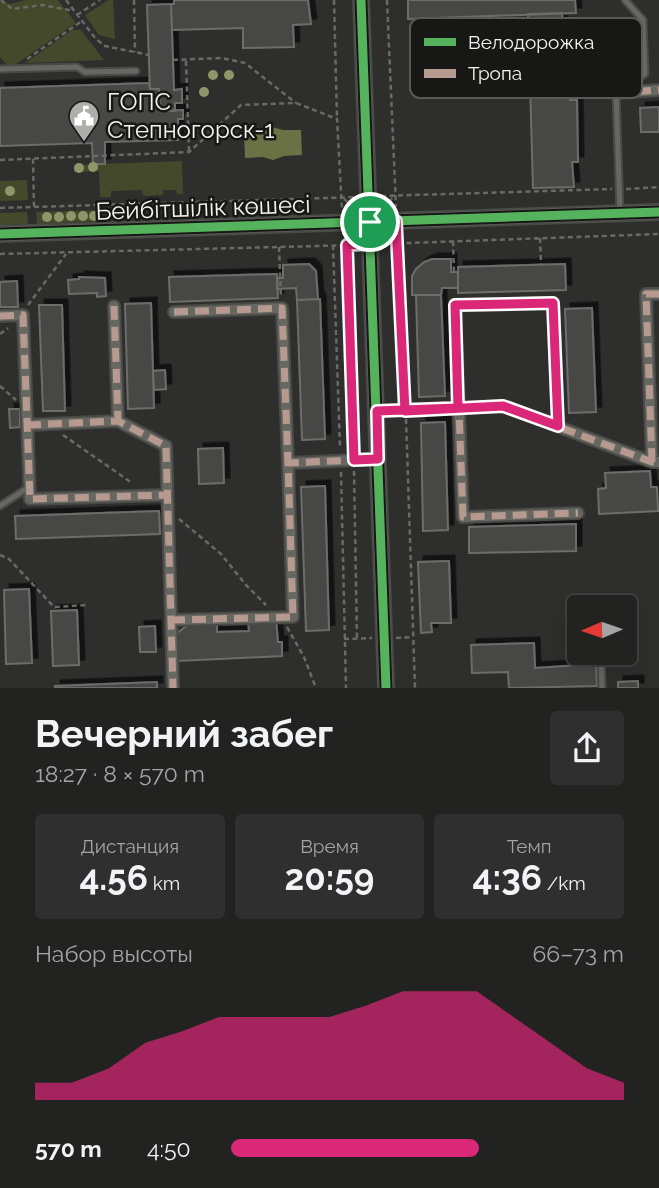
<!DOCTYPE html>
<html lang="ru">
<meta charset="utf-8">
<style>
body{margin:0;font-family:Raleway,sans-serif;background:#2e2f2e;color:#f1f3f6;height:100vh;display:flex;flex-direction:column;font-size:26px;white-space:nowrap}
*{box-sizing:border-box;margin:0}
p{font-size:23px;color:#a2a4a5}
.icon{flex:none;width:38px;height:38px;fill:none;stroke:currentColor;stroke-width:2;stroke-linecap:round;stroke-linejoin:round}
.map{position:relative;height:688px;overflow:hidden}
.sheet{display:flex;flex-direction:column;background:#222321;flex:1}
.sheet>*{flex:none}
.needle{width:46px;rotate:268deg}
.controls{position:absolute;left:567px;top:595px;display:grid;gap:14px}
.controls a{display:grid;place-items:center;width:70px;height:70px;border-radius:7px;background:#222321;box-shadow:0 7px 28px #0002,0 0 0 2px #3f403f;font-size:35px}
.pin{position:absolute;display:grid;place-items:center;width:60px;height:60px;color:#fff;margin:-30px;border:4px solid #fff;border-radius:50%;box-shadow:0 2px 7px #0007}
.round{display:grid;place-items:center;flex:none;width:74px;height:74px;border-radius:7px;background:#2e2f2e}
.headline{display:flex;align-items:center;justify-content:space-between;height:119px;padding:0 35px}
h1{font-size:38px;font-weight:700;line-height:52px}
.figures{display:grid;grid-template-columns:repeat(3,1fr);gap:10px;height:119px;padding:7px 35px}
.figures div{display:grid;align-content:center;border-radius:7px;background:#2e2f2e;text-align:center}
.figures b{font-size:35px;font-weight:700}
.figures small{font-size:19px;font-weight:400}
.figures p{font-size:19px}
.chart{height:196px;padding:14px 35px}
.chart p{display:flex;justify-content:space-between}
.chart svg{width:100%;height:126px;margin-top:7px;fill:#db2777;opacity:.7}
ul{padding:0 35px;list-style:none;font-size:23px}
li{display:grid;grid-template-columns:112px 84px 1fr;align-items:center;height:52px}
li i{height:18px;border-radius:9px;background:#db2777}
.map>svg:first-child{display:block}
.green{fill:#44492b}
.water{fill:#6a7245}
.building{fill:#464745;stroke:#6c6d6b;stroke-width:2;filter:url(#shadow)}
.lines{fill:none;stroke-linecap:round;stroke-linejoin:round}
.lane-casing{stroke:#4a4a48;stroke-width:9}
.street-casing{stroke:#4a4a48;stroke-width:14}
.secondary-casing{stroke:#4a4a48;stroke-width:18}
.path{stroke:#696a66;stroke-width:2.5;stroke-dasharray:5 3.5;stroke-linecap:butt}
.lane{stroke:#666761;stroke-width:5}
.street{stroke:#666761;stroke-width:10}
.secondary{stroke:#686a62;stroke-width:14}
.quiet{stroke:#b69a8f;stroke-width:7;stroke-dasharray:14 7;stroke-linecap:butt}
.cycleway-casing{stroke:#171816;stroke-width:13}
.cycleway{stroke:#56b35d;stroke-width:9}
.tree{fill:#8e966a}
.route-casing{stroke:#fff;stroke-width:14}
.route{stroke:#db2777;stroke-width:9}
.labels{text-anchor:middle;stroke-width:5;stroke-linejoin:round;paint-order:stroke}
.poi-label{font-size:24px;fill:#f3f3f0;stroke:#171816;text-anchor:start}
.street-label{font-size:24px;fill:#f3f3f0;stroke:#171816}
.key{fill:#171816;stroke:#595a57;stroke-width:2}
.key-label{font-size:19px;fill:#f3f3f0}
</style>
<div class="map">
<svg width="659" height="688" viewBox="0 0 659 688">
<defs>
<filter id="shadow"><feDropShadow dx="5.5" dy="-5.5" stdDeviation="0" flood-color="#0009"/></filter>
</defs>
<rect width="100%" height="100%" fill="#2e2f2c"/>
<path class="green" d="M0 0 10 4 26 0H58L76 23 10 68 0 57Z
M109 0H113L115 39 99 35 85 15Z
M72 30H81L104 60 25 63Z
M182 161 183 194H177L176 190H163V195L143 196 142 190 111 191V197H100L99 171 74 172V165Z
M27 180 28 200 0 201V181Z
M100 210 101 221 37 224 36 212Z
M27 212 28 224 0 225V213Z"/>
<path class="water" d="M272 127 283 130H301L302 155 284 156 273 160 263 157 245 158 244 132 261 131Z"/>
<path class="building" d="M174 0H308L311 24 293 25 294 47 243 48V28L172 30 171 4H174Z
M408 0H575L576 13 408 19Z
M171 4 174 90 182 89V103H175V111H160L159 89H150L147 5Z
M562 13 564 76H569L570 100H577L578 162H572L574 187 533 188 528 14Z
M149 83 150 89H159L160 111 183 110V119H178V140L105 142V164H93L92 143 0 146V88Z
M659 107V132H641L640 108Z
M432 259H451V272H458V288H442L441 295H412V276L416 269 424 262Z
M309 264 316 271 318 299 297 300 296 288 277 289V278H283V265Z
M565 264 566 290 458 293V267Z
M277 274 278 298 170 302 169 277Z
M79 277 105 278 106 296 97 297V293L69 294 68 280 79 279Z
M17 281 18 307H0V282Z
M416 295H441L445 396 419 397Z
M320 299 325 439 302 440 297 300Z
M151 303 154 408 128 409 125 304Z
M39 305H62L65 411H43Z
M592 308 596 412 569 413 565 309Z
M165 370 166 389 154 390 153 371Z
M9 409H20V427L10 428Z
M445 422 448 530 423 531 421 423Z
M223 448 224 483 199 484 198 449Z
M650 471 651 487H657L658 511 599 514 598 489 606 488 605 473Z
M325 486 329 630 306 631 301 487Z
M159 511 160 534 16 539 15 516Z
M576 524V551L469 553V527Z
M449 561 451 623H431L432 632 421 633 418 562Z
M29 589 32 663 6 664 4 590Z
M77 610 79 665 53 666 51 611Z
M276 619 278 642H282V656L177 661 176 634 189 624 217 623V632L249 631 248 620Z
M155 626 156 652H140L139 627Z
M534 643 535 668 596 664 597 686 509 688 508 672 472 673 471 645Z
M638 681V688H618V682Z
M157 682V688H55V686Z"/>
<g class="lines">
<g class="lane-casing">
<path id="lane" d="M0 69 77 67 85 72 136 71
M620 212 616 93 645 74 643 20 625 0
M0 506 29 487
M598 598 599 607
M601 653 602 688"/>
</g>
<g class="street-casing">
<path id="street" d="M616 93 659 90
M114 306 118 421
M174 312 282 308 288 463
M0 316 23 315 30 499 167 495
M377 411 503 406 652 462H659
M27 425 118 421 166 446 173 688
M558 426 553 303 455 305 463 517 578 513
M652 462 646 294H659
M171 620 293 617 288 463 378 459"/>
</g>
<g class="secondary-casing">
<path id="secondary" d="M361 0 386 688
M0 234 659 212"/>
</g>
<path class="path" d="M1 0 12 9 42 5 74 11
M66 0 96 39 105 46 149 55
M134 0 135 52
M334 0 337 119
M387 0 396 207
M77 15 100 0
M27 59 82 21
M173 60 222 58 245 63 296 103
M186 61 189 152
M33 159 34 207
M0 160 189 152 241 105 296 103 337 119 342 209
M626 189 659 187
M381 196 612 189
M344 199 355 208
M0 208 357 197
M383 208 395 195
M397 234 405 399
M386 235 397 244
M345 236 353 450
M540 238 541 264
M453 241 454 272
M381 244 659 234
M333 245 340 448
M347 245 357 235
M279 247 281 298
M0 254 357 245
M28 305 66 254
M0 334 8 328
M0 386 16 400
M406 419 415 688
M63 435 132 483
M354 471 357 639
M341 472 346 688
M179 519 221 554 246 585 266 605
M0 555 9 559 54 607 87 605
M287 627 304 657 316 688
M396 638 413 637
M344 639 372 638"/>
<use href="#lane" class="lane"/>
<use href="#street" class="street"/>
<use href="#secondary" class="secondary"/>
<path class="quiet" d="M616 93 659 90
M114 306 118 421
M174 312 282 308 288 463
M0 316 23 315 30 499 167 495
M377 411 503 406 652 462H659
M27 425 118 421 166 446 173 688
M558 426 553 303 455 305 463 517 578 513
M652 462 646 294H659
M171 620 293 617 288 463 378 459"/>
<g class="cycleway-casing">
<path id="cycleway" d="M361 0 386 688
M0 234 659 212"/>
</g>
<use href="#cycleway" class="cycleway"/>
</g>
<g class="tree">
<circle cx="213" cy="75" r="5"/>
<circle cx="229" cy="75" r="5"/>
<circle cx="204" cy="92" r="5"/>
<circle cx="93" cy="167" r="5"/>
<circle cx="79" cy="168" r="5"/>
<circle cx="10" cy="191" r="5"/>
<circle cx="71" cy="216" r="5"/>
<circle cx="83" cy="216" r="5"/>
<circle cx="94" cy="216" r="5"/>
<circle cx="47" cy="217" r="5"/>
<circle cx="59" cy="217" r="5"/>
</g>
<g class="lines">
<g class="route-casing">
<path id="route" d="M370 222 371 244 347 245 354 460 378 459 377 411 458 408 455 305 553 303 558 426 503 406 405 411 396 221 370 222"/>
</g>
<use href="#route" class="route"/>
</g>
<defs>
<g id="civic-pin" transform="scale(1.575)"><path d="M0 17L-7.5 6A9.5 9.5 0 1 1 7.5 6Z" fill="#aeaeab" stroke="#171816"/><path d="M-.6-6.5H3V-4.5H.6V-3L4-1V1h2V6H-6V1h2V-1L-.6-3ZM-1.2 2.5V6h2.4V2.5Z" fill="#fff"/></g>
</defs>
<g fill-rule="evenodd">
<use href="#civic-pin" x="84" y="116"/>
</g>
<g class="labels">
<g class="poi-label">
<text x="107" y="110">ГОПС<tspan x="107" dy="28">Степногорск-1</tspan></text>
</g>
<g class="street-label">
<text transform="translate(203 208) rotate(-2)" y="8">Бейбітшілік көшесі</text>
</g>
</g>
<rect x="410" y="18" width="232" height="80" rx="10" class="key"/>
<rect x="424" y="38" width="32" height="8" fill="#56b35d"/>
<rect x="424" y="69" width="32" height="9" fill="#b69a8f"/>
<g class="key-label">
<text x="468" y="49">Велодорожка</text>
<text x="468" y="80">Тропа</text>
</g>
</svg>
<div class="controls">
<a><svg class="needle" viewBox="-14 -14 28 28"><path d="M0-13l5 13h-10z" fill="#e53935"/><path d="M0 13l5-13h-10z" fill="#a2a4a5"/></svg></a>
</div>
<div class="pin" style="left:370px;top:222px;background:#1e9e55"><svg class="icon" aria-label="arrive" viewBox="0 0 24 24"><path d="M6 21V4h12l-3 4 3 4H6"/></svg></div>
</div>
<section class="sheet">
<div class="headline"><div><h1>Вечерний забег</h1><p>18:27 · 8 × 570 m</p></div><a class="round"><svg class="icon" aria-label="share" viewBox="0 0 24 24"><path d="M12 15V3M7 8l5-5 5 5M5 13v7h14v-7"/></svg></a></div>
<div class="figures">
<div><p>Дистанция</p><b>4.56<small> km</small></b></div>
<div><p>Время</p><b>20:59</b></div>
<div><p>Темп</p><b>4:36<small> /km</small></b></div>
</div>
<div class="chart"><p><span>Набор высоты</span>66–73 m</p>
<svg viewBox="0 0 160 44" preserveAspectRatio="none"><path d="M0 44V38L10 38L20 33L30 24L40 20L50 15L60 15L70 15L80 15L90 11L100 6L110 6L120 6L130 15L140 24L150 33L160 38V44z"/></svg>
</div>
<ul>
<li><b>570 m</b>4:50<i style="width:63%"></i></li>
</ul>
</section>
